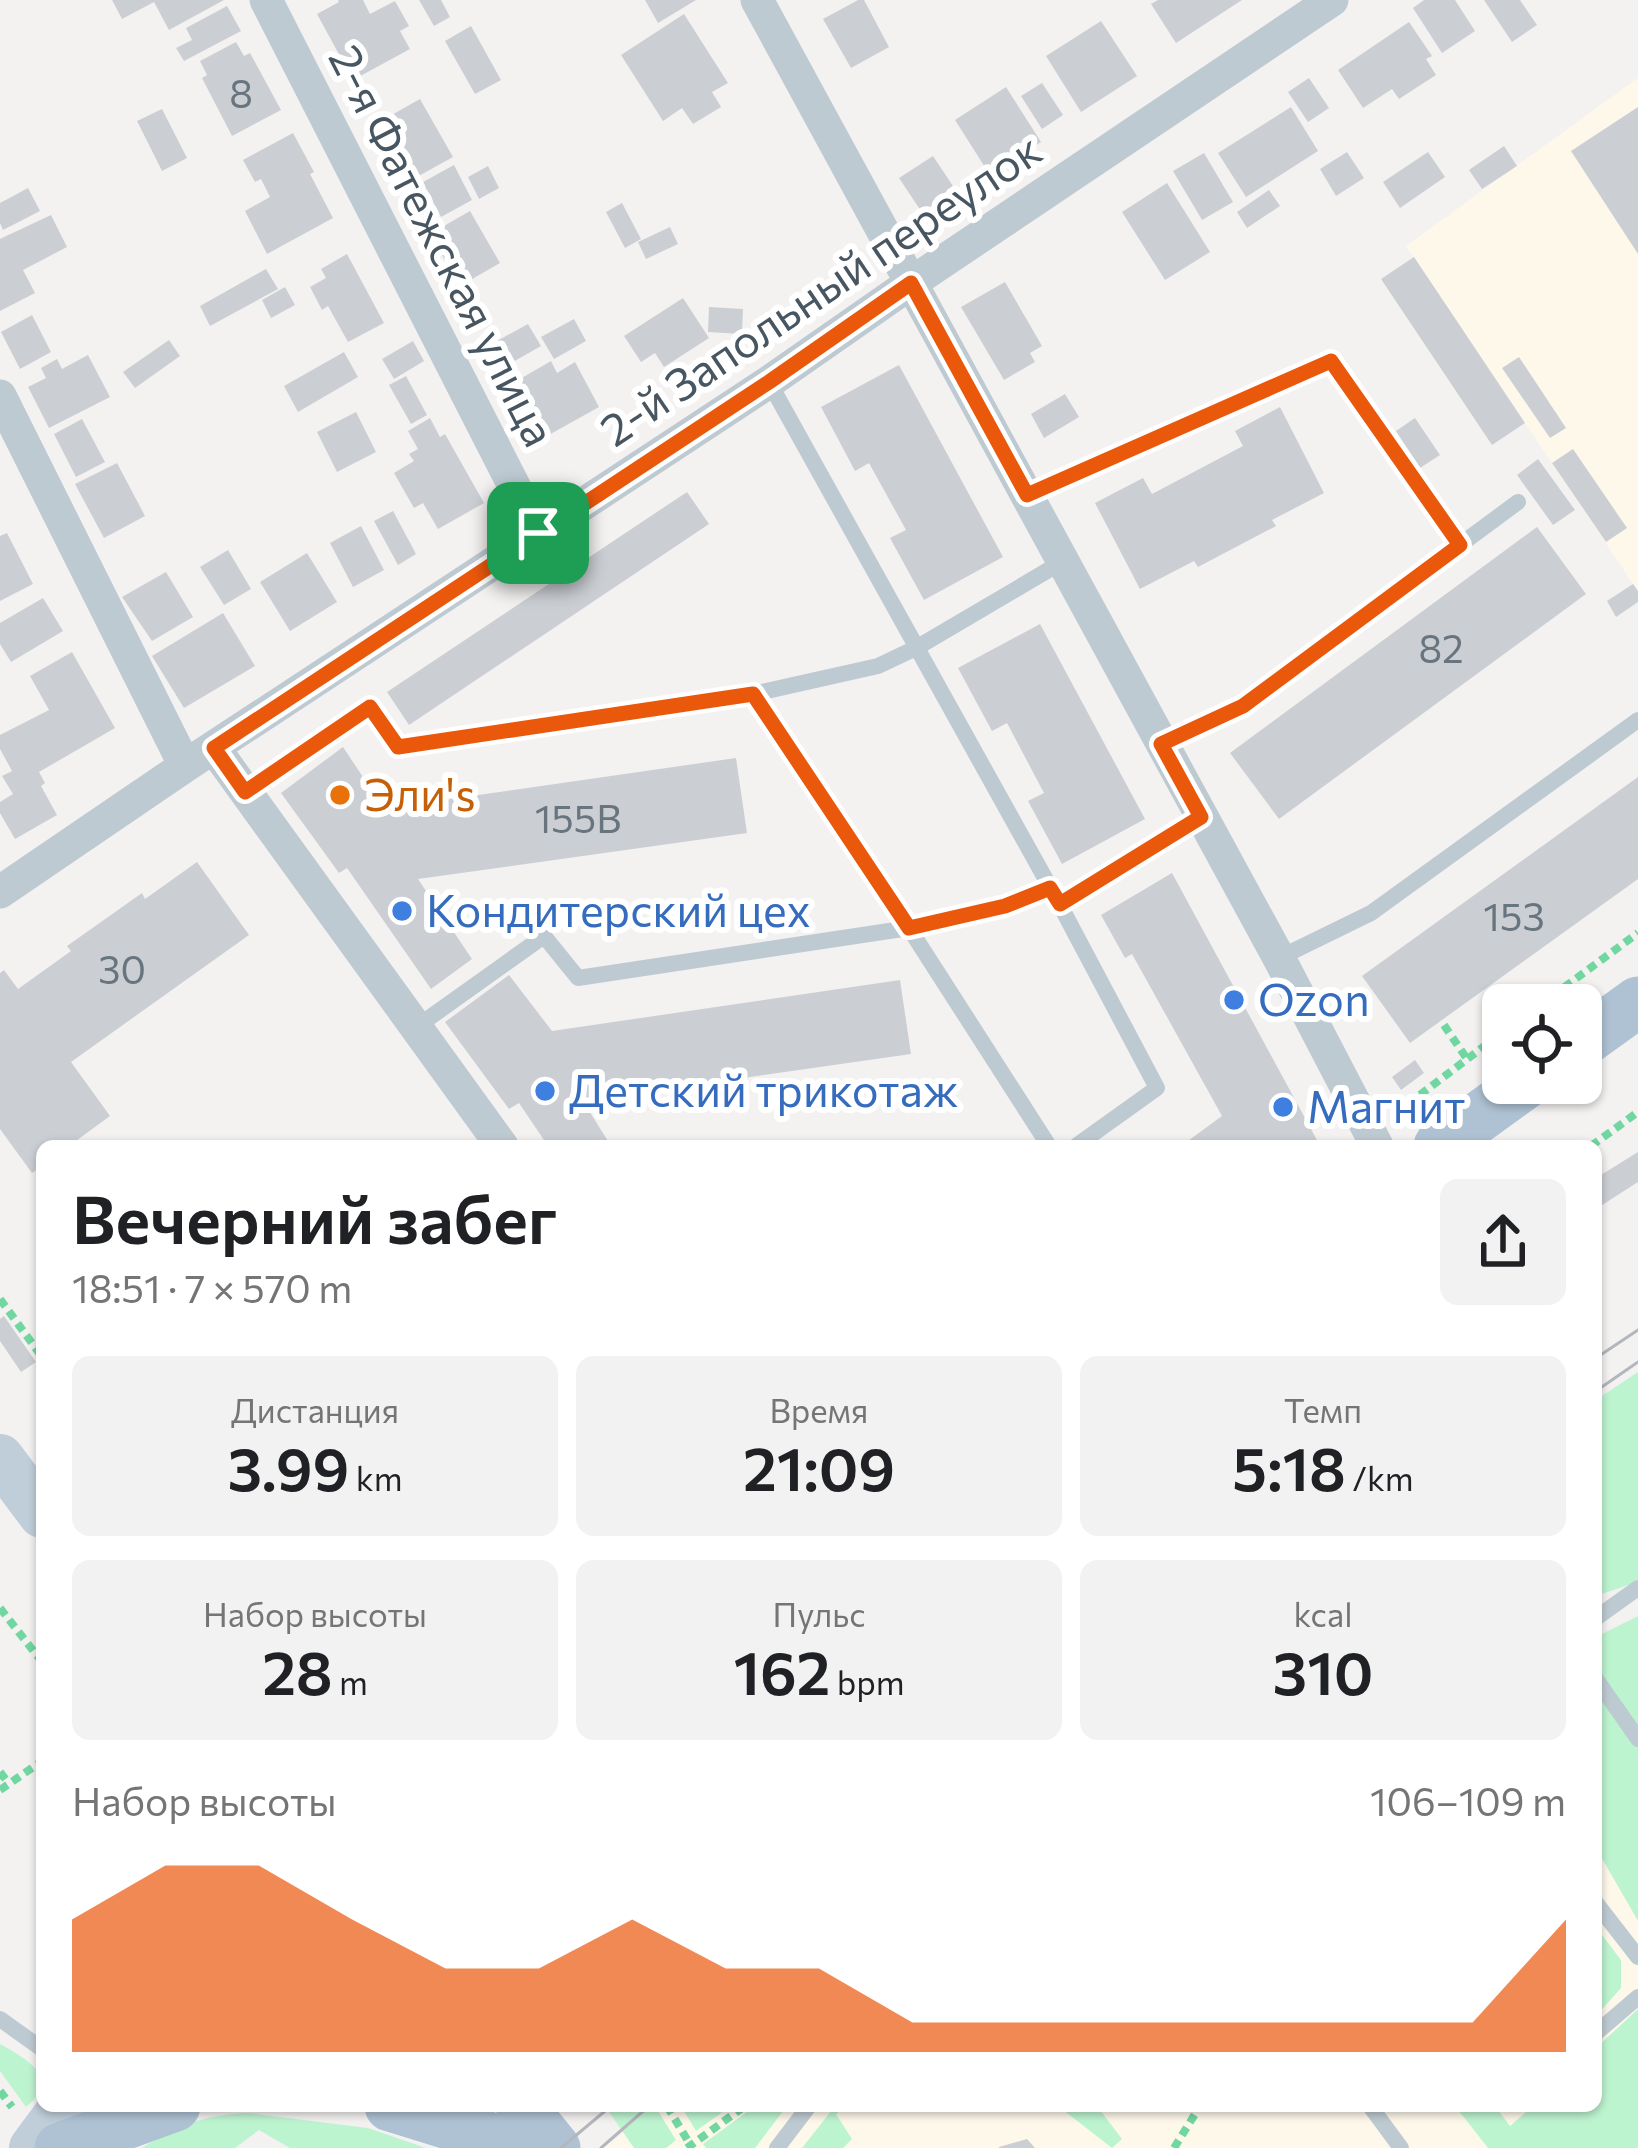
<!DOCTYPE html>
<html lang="ru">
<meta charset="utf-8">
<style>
body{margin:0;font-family:Commissioner,sans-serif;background:#f2f2f2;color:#202124;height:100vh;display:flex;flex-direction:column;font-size:45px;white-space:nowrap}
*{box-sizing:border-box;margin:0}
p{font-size:39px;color:#757577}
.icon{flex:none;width:66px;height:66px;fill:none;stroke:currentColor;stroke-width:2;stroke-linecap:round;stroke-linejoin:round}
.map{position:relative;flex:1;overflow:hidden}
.details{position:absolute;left:36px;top:1140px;width:1566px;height:972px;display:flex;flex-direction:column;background:#fff;border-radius:18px;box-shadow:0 3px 9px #0004}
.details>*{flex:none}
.tools{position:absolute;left:1482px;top:984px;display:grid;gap:24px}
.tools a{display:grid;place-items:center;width:120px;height:120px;border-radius:18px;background:#fff;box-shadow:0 3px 9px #0004;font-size:60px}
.pin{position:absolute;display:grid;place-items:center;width:102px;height:102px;color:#fff;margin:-51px;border-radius:24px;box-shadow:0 6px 18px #0006}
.round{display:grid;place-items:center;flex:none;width:126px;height:126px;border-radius:18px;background:#f2f2f2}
.summary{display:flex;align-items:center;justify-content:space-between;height:204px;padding:0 36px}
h1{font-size:66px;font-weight:600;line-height:90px}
.metrics{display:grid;grid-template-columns:repeat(3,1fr);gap:18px;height:204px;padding:12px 36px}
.metrics div{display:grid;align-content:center;border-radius:18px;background:#f2f2f2;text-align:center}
.metrics b{font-size:60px;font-weight:600}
.metrics small{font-size:33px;font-weight:400}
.metrics p{font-size:33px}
.chart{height:336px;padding:24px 36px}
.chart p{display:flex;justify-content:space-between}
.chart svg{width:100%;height:216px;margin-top:12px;fill:#ea580c;opacity:.7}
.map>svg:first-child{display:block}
.commercial{fill:#fef8eb}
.green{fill:#bdf4d0}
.building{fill:#cbcfd4}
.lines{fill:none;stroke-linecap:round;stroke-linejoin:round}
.path{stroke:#71d7a0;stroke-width:8;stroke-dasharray:9 6;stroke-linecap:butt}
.lane{stroke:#becad2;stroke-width:16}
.street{stroke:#becad2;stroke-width:33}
.secondary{stroke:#c0ceda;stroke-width:48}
.primary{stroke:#afc2d3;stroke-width:51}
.tram{stroke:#b3b7bc;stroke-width:3}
.route-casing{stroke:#fff;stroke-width:24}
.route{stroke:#ea580c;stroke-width:15}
.food-dot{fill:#e8710a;stroke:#fff;stroke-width:4.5}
.shop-dot{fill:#3f7fe0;stroke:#fff;stroke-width:4.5}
.labels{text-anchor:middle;stroke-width:12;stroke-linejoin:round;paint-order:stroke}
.number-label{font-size:39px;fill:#68747e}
.street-label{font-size:45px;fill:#475661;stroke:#fff}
.food-label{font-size:45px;fill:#c56008;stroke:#fff;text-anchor:start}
.shop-label{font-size:45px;fill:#366cbe;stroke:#fff;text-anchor:start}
</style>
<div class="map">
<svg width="1638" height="2148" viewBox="0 0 1638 2148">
<rect width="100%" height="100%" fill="#f4f1f1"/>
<path class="commercial" d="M1638 78V591L1406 246Z
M1596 1705 1638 1770V2042L1596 2079Z
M659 2106H1565L1516 2148H603Z"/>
<path class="green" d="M1638 1372V1579L1634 1583 1596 1596V1400Z
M1638 1616V1921L1596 1848V1637Z
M1596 1927 1621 1960V1988L1596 2016Z
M1638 2009V2148H1488L1455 2106H1495L1510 2126 1533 2106H1596V2048Z
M0 2044C27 2059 62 2078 26 2107L0 2071Z
M605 2106H655L676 2140 666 2148H634Z
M681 2106H731L696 2131Z
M755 2106H787L755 2148H706L703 2144Z
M835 2106H846L836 2114 852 2139 843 2148H802Z
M1058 2106H1097L1122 2139 1112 2148Z
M247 2113 368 2128 426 2148H290L259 2130 235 2148H142C179 2125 203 2115 247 2113Z"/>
<path class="building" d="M112 0H224L169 30 154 2 122 19Z
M338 0H363L370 14 395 1 409 26 400 31 410 49 353 80 317 14 339 2Z
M419 0H441L450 17 434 26Z
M645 0H696L658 23Z
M858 0H864L889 47 851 68 823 19Z
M1158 0H1242L1176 43 1151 4Z
M1424 0H1455L1475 31 1442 53 1413 8Z
M1484 0H1520L1537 25 1512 42Z
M227 6 241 31 184 61 176 48 192 40 186 28Z
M684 14 728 83 712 92 721 107 693 124 682 108 663 121 621 55Z
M1101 21 1137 76 1081 112 1046 56Z
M1409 22 1432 56 1426 59 1436 75 1399 99 1392 89 1363 108 1338 70Z
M471 26 501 80 475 94 445 41Z
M236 42 244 56 250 53 281 110 232 136 202 78 207 75 200 61Z
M1309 78 1329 108 1308 122 1288 92Z
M1042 83 1063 115 1042 129 1021 96Z
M1006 87 1041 142 990 175 955 120Z
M420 99 453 157 406 183 374 125Z
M1291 107 1318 151 1246 197 1218 153Z
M1638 107V254L1571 151Z
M162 109 187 158 162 171 137 121Z
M293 133 314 172 310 174 333 218 267 254 245 211 270 197 261 179 255 182 243 160Z
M1504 146 1517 166 1482 189 1469 170Z
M1347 152 1364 178 1336 196 1320 169Z
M1428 152 1445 177 1400 208 1383 182Z
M1204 153 1233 202 1202 220 1173 171Z
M933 156 959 195 925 217 899 178Z
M454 165 472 200 441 217 423 182Z
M488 166 499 188 479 199 468 177Z
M1167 183 1210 252 1165 280 1122 212Z
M28 188 40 211 3 230 0 223V203Z
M1269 190 1280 206 1247 228 1237 212Z
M622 203 641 239 625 248 606 212Z
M470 211 500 263 460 286 430 234Z
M51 215 67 247 23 270 35 293 0 311V239Z
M670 227 678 244 646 259 638 242Z
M347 254 384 323 348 342 328 306 322 310 310 287 326 278 321 269Z
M1414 257 1525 423 1492 445 1381 279Z
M266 269 278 289 210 326 200 306Z
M1005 282 1042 346 1030 353 1035 362 1004 380 961 307Z
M285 287 295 305 271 318 262 300Z
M683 298 709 338 664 367 655 353 641 362 624 336Z
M709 307 743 309 742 334 708 332Z
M32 315 51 352 20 369 1 332Z
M574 319 586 341 554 359 541 337Z
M528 324 541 346 499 370 486 347Z
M169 340 180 356 135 388 123 372Z
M413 341 424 361 394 379 382 359Z
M344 352 358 377 298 412 284 386Z
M88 355 110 397 49 428 28 387 46 378 41 368 57 359 62 369Z
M1519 357 1566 428 1550 438 1502 368Z
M551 361 557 373 575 362 599 407 538 441 508 386Z
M899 365 1003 557 924 600 890 538 906 530 869 463 855 471 821 407Z
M406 376 427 415 411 424 389 385Z
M1065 394 1079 417 1044 438 1031 414Z
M1280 407 1324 493 1272 520 1276 526 1198 567 1194 561 1140 589 1095 503 1143 478 1152 494 1243 446 1235 431Z
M356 412 376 452 337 472 317 432Z
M430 418 440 437 445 434 484 503 438 529 423 503 414 508 394 473 414 461 409 454 418 449 408 431Z
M1415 418 1440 455 1420 468 1396 431Z
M82 419 105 462 76 477 54 434Z
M1573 449 1627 528 1606 542 1552 463Z
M1538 459 1575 510 1553 525 1517 475Z
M117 463 145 516 104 538 75 484Z
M687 492 709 524 409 725 387 692Z
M393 511 416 554 398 565 374 521Z
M361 526 384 570 353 587 330 543Z
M1537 527 1586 594 1279 819 1230 753Z
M7 533 33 584 0 601V536Z
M228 550 251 589 224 605 200 567Z
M307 553 337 602 290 631 260 582Z
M166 572 193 617 152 641 122 597Z
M1633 584 1638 591V602L1616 617 1607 601Z
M43 598 63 631 11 662 0 644V623Z
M223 613 255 666 184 708 152 656Z
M1040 624 1145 819 1062 864 1028 801 1044 793 1007 723 992 731 958 668Z
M72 652 115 728 39 772 45 783 41 786 57 815 15 839 0 813V802L13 794 2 776 12 771 0 749V735L49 710 30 676Z
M343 747 379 801 407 797 408 805 736 758 747 833 418 879 472 959 431 989 347 868 339 873 281 793Z
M1638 777V879L1410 1043 1362 976Z
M197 862 249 935 71 1062 110 1116 69 1146H42V1166L32 1173 0 1129V973L4 970 18 989 71 951 67 946 142 893 145 899Z
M1172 873 1318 1142 1312 1146H1181L1222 1116 1132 954 1125 958 1101 915Z
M509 975 552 1031 900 980 911 1054 583 1101 611 1146H548L519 1103 509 1109 445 1022Z
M1415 1060 1424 1073 1401 1090 1392 1077Z
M1638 1152V1182L1596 1209V1178Z
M4 1316 36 1362 21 1372 0 1341V1319Z
M1027 2139 1035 2148H999V2147Z"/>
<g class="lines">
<path class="path" d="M1540 1005 1638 933
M1444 1025 1467 1059
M1396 1113 1503 1032
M1591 1146 1638 1112
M0 1299 42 1357
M0 1608 42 1662
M0 1772 9 1784
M0 1790 42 1761
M0 2091 12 2107
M667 2106 691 2146
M687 2148 745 2106
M1174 2148 1200 2106"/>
<path class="lane" d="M769 382 1060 905
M1027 495 1331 361 1460 545
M753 694 878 666 916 648 1062 562
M1161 744 1243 705 1518 502
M245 792 370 707 398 747 753 694 909 928 1049 1146
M1279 958 1371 913 1638 720
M415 1028 544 936 578 978 909 928 1005 906 1050 888
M1076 1146 1157 1088 1060 905 1201 817
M1596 1618 1638 1588
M1596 1679 1638 1739
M1596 1903 1638 1957
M0 2019 42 2049
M1596 2033 1638 1997
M1370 2106 1401 2148
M777 2148 809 2106"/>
<path class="street" d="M266 0 538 533
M757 0 1279 958 1377 1146
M0 396 185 766
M214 748 502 1146
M0 892 185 766 769 382 911 283 1332 0"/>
<path class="secondary" d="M0 1458 42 1514
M33 2148 64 2106"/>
<path class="primary" d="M1581 1043 1638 1002
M1439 1146 1526 1083
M390 2106 481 2134 509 2148
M521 2106 555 2148
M60 2148 175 2106"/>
<path class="tram" d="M1596 1358 1638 1330
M1596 1391 1638 1362
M561 2148 611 2106
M601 2148 649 2106"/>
</g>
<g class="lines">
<g class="route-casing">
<path id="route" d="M911 283 1027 495 1331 361 1460 545 1243 706 1161 744 1201 817 1060 904 1050 888 1005 906 909 928 753 694 398 747 370 707 245 792 214 748 769 382Z"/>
</g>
<use href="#route" class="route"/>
</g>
<circle class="food-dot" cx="340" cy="795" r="12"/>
<g class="shop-dot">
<circle cx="402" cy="911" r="12"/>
<circle cx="1234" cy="1000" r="12"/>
<circle cx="545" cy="1091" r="12"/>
<circle cx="1283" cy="1107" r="12"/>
</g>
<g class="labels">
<g class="number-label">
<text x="241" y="108">8</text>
<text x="1441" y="663">82</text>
<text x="578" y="833">155В</text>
<text x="1514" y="931">153</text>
<text x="122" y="984">30</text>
</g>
<g class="street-label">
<text transform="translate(442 246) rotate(63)" y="16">2-я Фатежская улица</text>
<text transform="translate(821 290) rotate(-34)" y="16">2-й Запольный переулок</text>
</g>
<g class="food-label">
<text x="364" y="811">Эли's</text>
</g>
<g class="shop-label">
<text x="426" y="927">Кондитерский цех</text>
<text x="1258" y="1016">Ozon</text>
<text x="569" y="1107">Детский трикотаж</text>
<text x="1307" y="1123">Магнит</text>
</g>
</g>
</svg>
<div class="tools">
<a><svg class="icon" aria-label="locate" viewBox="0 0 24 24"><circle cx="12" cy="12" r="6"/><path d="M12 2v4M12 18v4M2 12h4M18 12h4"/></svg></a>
</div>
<div class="pin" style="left:538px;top:533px;background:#1e9e55"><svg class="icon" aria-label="arrive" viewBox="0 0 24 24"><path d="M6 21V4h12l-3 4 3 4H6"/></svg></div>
<section class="details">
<div class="summary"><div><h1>Вечерний забег</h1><p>18:51 · 7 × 570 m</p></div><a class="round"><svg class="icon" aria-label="share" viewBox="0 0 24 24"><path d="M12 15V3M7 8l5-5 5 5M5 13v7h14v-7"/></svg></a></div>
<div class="metrics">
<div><p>Дистанция</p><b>3.99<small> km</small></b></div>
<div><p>Время</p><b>21:09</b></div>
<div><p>Темп</p><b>5:18<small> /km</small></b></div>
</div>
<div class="metrics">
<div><p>Набор высоты</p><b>28<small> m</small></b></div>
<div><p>Пульс</p><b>162<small> bpm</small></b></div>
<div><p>kcal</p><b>310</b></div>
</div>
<div class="chart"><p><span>Набор высоты</span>106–109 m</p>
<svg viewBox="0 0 160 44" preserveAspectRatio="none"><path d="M0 44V17L10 6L20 6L30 17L40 27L50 27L60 17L70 27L80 27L90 38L100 38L110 38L120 38L130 38L140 38L150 38L160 17V44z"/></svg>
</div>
</section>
</div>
